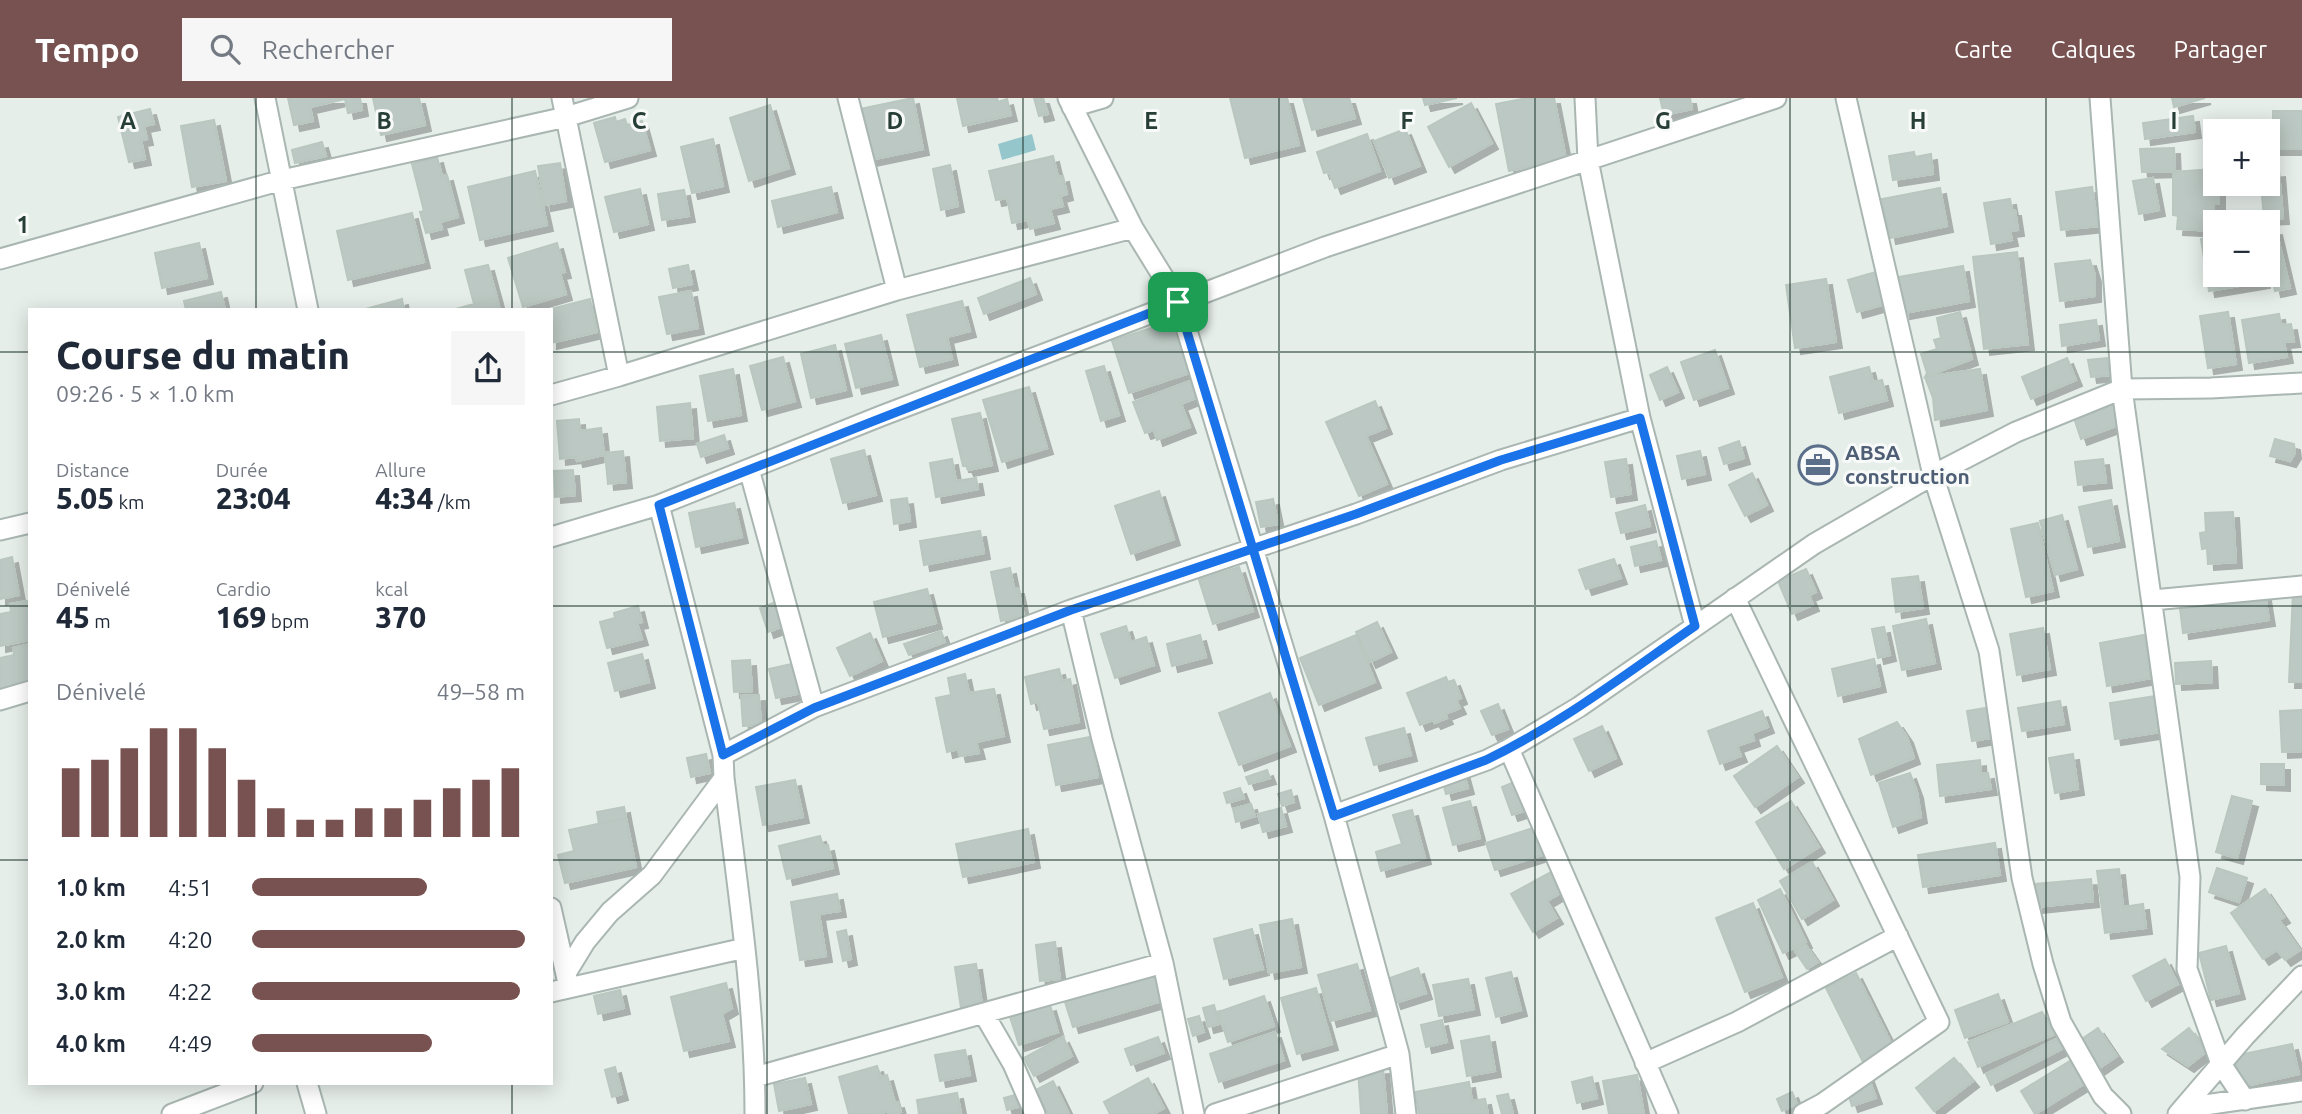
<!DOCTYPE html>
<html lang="fr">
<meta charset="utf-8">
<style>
body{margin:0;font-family:Ubuntu,sans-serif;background:#f6f6f7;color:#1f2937;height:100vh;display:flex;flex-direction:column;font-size:26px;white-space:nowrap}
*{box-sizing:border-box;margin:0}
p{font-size:23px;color:#747a83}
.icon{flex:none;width:38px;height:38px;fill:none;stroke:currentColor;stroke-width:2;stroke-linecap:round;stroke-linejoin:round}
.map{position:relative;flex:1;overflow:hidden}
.side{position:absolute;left:28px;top:210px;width:525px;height:777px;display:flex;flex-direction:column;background:#fff;border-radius:0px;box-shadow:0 4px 18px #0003}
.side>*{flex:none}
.tools{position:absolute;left:2203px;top:21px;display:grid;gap:14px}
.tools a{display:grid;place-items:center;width:77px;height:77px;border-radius:0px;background:#fff;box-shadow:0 4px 18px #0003;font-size:35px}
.pin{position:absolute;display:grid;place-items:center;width:60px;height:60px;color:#fff;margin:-30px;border-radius:14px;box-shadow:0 4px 10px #0006}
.round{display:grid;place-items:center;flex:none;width:74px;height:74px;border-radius:0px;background:#f6f6f7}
.overview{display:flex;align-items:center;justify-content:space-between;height:119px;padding:0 28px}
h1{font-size:38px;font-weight:800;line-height:52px}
.metrics{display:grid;grid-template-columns:repeat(3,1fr);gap:10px;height:119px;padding:7px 28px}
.metrics div{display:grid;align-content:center}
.metrics b{font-size:30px;font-weight:800}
.metrics small{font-size:19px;font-weight:400}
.metrics p{font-size:19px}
.chart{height:196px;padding:14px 28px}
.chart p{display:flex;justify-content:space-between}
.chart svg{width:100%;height:126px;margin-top:7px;stroke:#775250;stroke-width:6}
ul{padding:0 28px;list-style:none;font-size:23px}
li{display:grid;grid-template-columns:112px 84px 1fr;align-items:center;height:52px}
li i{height:18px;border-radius:9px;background:#775250}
header{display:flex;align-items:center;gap:42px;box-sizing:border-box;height:98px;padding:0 35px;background:#775250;color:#fff}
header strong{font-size:33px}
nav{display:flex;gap:38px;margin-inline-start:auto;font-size:24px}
.search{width:490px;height:63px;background:#f6f6f7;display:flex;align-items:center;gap:18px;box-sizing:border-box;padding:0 24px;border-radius:0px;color:#747a83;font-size:26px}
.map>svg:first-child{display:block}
.water{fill:#95c6cc}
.building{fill:#bcc8c3;stroke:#b9c7c0;stroke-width:2;filter:url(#shadow)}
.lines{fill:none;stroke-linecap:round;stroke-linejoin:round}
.minor-casing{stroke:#a9b6b1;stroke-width:23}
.minor{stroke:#fff;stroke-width:19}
.route-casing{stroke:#fff;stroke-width:14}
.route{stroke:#1a73e8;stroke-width:9}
.grid{fill:none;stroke:#273e37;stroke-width:2;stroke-opacity:0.55}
.labels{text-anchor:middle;stroke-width:6;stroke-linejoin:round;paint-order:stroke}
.service-label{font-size:21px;font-weight:bold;fill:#4e5e75;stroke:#f7faf8;text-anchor:start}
.grid-label{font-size:23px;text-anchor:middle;font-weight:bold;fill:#273e37;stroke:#f7faf8;stroke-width:6;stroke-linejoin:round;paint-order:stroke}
</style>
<header>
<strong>Tempo</strong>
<div class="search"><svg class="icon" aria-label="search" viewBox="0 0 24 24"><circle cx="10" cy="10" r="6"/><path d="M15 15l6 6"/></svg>Rechercher</div>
<nav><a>Carte</a><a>Calques</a><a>Partager</a></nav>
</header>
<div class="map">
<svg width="2302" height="1016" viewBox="0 0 2302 1016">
<defs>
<filter id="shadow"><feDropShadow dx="6" dy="6" stdDeviation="0" flood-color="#0004"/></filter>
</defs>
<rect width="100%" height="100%" fill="#e6eeea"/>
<path class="water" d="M1032 36 1036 52 1002 62 998 46Z"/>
<path class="building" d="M288 0H360L362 12 348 15 345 1 310 9 313 23 294 27Z
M373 0H419L425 27 381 37Z
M913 0 923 51 865 63 855 12Z
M957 0H997L998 4 1007 1 1011 17 963 28Z
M1034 0H1043L1048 16 1039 18Z
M1230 0H1287L1299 47 1245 60Z
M1303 0H1349L1355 20 1312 32Z
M1423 0H1457L1425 7Z
M1527 0H1554L1566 61 1509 73 1496 6Z
M1660 0H1690L1692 11 1664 17Z
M2172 0H2205L2174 9Z
M1471 5 1492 45 1449 69 1428 29Z
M770 7 789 70 749 83 730 20Z
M150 11 154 26 144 28 147 41 141 42 145 61 129 64 118 19Z
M2273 13H2302V51H2273Z
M2193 18 2195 34 2145 41 2143 25Z
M615 19 616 24 625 21 627 27 642 23 650 52 605 64 594 25Z
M214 22 226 83 192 89 181 28Z
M1405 31 1420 68 1389 80 1374 43Z
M1367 36 1380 73 1335 90 1329 74 1324 75 1317 54Z
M713 41 723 88 692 95 681 49Z
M322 44 326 58 295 65 292 52Z
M2174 50 2175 73 2142 74 2140 51Z
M1914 54 1915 59 1931 56 1933 76 1893 82 1889 58Z
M1053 58 1058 79 1063 78 1067 96 1060 98 1063 108 1050 111 1054 125 1030 131 1028 122 1012 125 1007 100 996 102 989 73Z
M437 59 442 78 447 77 458 119 440 124 442 131 426 135 420 114 424 113 412 66Z
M560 65 566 103 545 107 538 68Z
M950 67 958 108 941 112 933 71Z
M2213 71 2212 74 2216 75 2215 92H2219V106H2214V114L2222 115 2221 124H2216V133L2177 131 2178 118 2173 117V74Z
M535 73 547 127 480 142 468 89Z
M2279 73 2283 120 2264 121 2261 86H2268V74Z
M2153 80 2159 112 2139 116 2133 83Z
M831 89 837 114 778 129 772 103Z
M2092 89 2098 128 2061 132 2056 94Z
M1940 90 1947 128 1890 140 1882 101Z
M640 91 648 126 614 134 605 99Z
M684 92 689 118 662 122 658 96Z
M2010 101 2012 112H2015L2018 132 2010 133 2012 142 1991 146 1984 105Z
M412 115 424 164 348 182 337 133Z
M2276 131 2290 190 2275 193 2268 163V132Z
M2216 139V177H2263L2264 184 2209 193 2201 141Z
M199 145 207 180 162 190 155 155Z
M557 145 565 174 560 175 566 196 523 209 508 160Z
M2017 154 2028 246 1984 251 1973 159Z
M2090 162 2095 178V198L2060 203 2055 166Z
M488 167 497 200 474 206 465 172Z
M688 167 692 186 673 190 669 171Z
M1963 168 1969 203 1904 215 1898 179Z
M1876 174 1885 206 1857 214 1848 182Z
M1030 180 1036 196 984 216 978 200Z
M1826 181 1836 244 1795 250 1786 187Z
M691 193 698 230 667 236 659 199Z
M221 194 225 212H186L184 203Z
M497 200 500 212H452L474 206Z
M402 201 404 212H362Z
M590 201 597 234 551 245V212H547Z
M962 203 970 233 947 239 952 261 920 269 907 217Z
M1960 214 1972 261 1925 279 1927 275 1921 256 1937 251 1934 242 1941 240 1937 220Z
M2228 214 2236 266 2208 270 2200 218Z
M2279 216 2281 227 2291 226 2294 243 2284 244 2287 259 2249 265 2242 222Z
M1175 222 1192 274 1129 295 1112 243Z
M2096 222 2099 242 2062 248 2060 227Z
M881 237 892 281 856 290 845 246Z
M835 247 846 292 811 300 801 256Z
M1715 252 1728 290 1694 302 1681 264Z
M783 259 795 303 762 312 750 268Z
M2067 260 2076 282 2031 301 2022 279Z
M2107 260 2110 277 2091 279 2088 262Z
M1104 268 1119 317 1101 323 1086 273Z
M1667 269 1678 294 1660 302 1650 277Z
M1869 269 1873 284 1882 282 1887 302 1839 315 1830 279Z
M733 271 741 317 708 323 700 278Z
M1980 271 1987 312 1935 322 1933 300 1925 279Z
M1190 283 1196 300 1181 306 1190 329 1157 342 1154 332 1145 335 1133 304Z
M1029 289 1047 350 1002 364 983 302Z
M2113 302 2122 326 2081 341 2073 317Z
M1375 303 1386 330 1366 338 1387 386 1359 398 1326 324Z
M690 305 693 340 660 343 657 309Z
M980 315 992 367 968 372 966 368H963L952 321Z
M579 321 580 333 601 330 604 357 577 363 576 359 560 361 557 323Z
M724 337 728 350 701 359 697 346Z
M2275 341 2294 346 2295 355 2290 363 2270 358Z
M1739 343 1744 360 1724 366 1719 350Z
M864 352 876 397 843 405 831 361Z
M623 353 626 384 608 386 605 355Z
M1700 353 1705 376 1682 381 1677 358Z
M952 361 956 383 976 380 978 391 936 399 930 365Z
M1626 361 1631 396 1611 399 1605 364Z
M2103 361 2106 384 2078 387 2075 364Z
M573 372 575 397 555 399 554 373Z
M1752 375 1767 407 1745 418 1729 387Z
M1159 393 1174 441 1131 456 1115 408Z
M907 400 910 423 894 426 891 402Z
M1273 401 1278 426 1261 429 1256 404Z
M2111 402 2119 443 2088 449 2079 409Z
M734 405 742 439 696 449 689 415Z
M1645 407 1650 428 1621 435 1616 415Z
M2233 414 2236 464 2208 466 2207 450 2202 451 2200 435 2206 434 2205 415Z
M2062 417 2077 471 2055 477 2040 423Z
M2038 425 2053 493 2026 499 2011 431Z
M980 433 984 455 924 467 920 443Z
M1656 443 1661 462 1635 468 1631 449Z
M12 459 19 497 0 501V462Z
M1614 461 1621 480 1586 491 1579 472Z
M1239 469 1253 513 1213 526 1199 482Z
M1010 470 1014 490H1018L1024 518 1001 523 991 474Z
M1806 471 1816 494 1809 497 1813 507 1792 516 1778 483Z
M1918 478 1923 510 1896 514 1892 481Z
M927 491 936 525 883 539 874 504Z
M2293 494H2302V584H2289Z
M2265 497 2269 522 2183 535 2180 510Z
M781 502 790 526 768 534 760 510Z
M27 503 30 542 0 548V516L11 514 10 506Z
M638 508 642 524 637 525 642 541 607 550 600 524 615 520 614 515Z
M1926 521 1935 565 1902 572 1893 528Z
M1377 524 1391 554 1370 564 1356 534Z
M1126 528 1131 544 1146 539 1154 567 1115 580 1101 536Z
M1884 529 1890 557 1878 560 1872 531Z
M2043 530 2050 571 2017 577 2010 536Z
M941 533 945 544 909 557 904 546Z
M870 535 882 563 850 578 837 550Z
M1200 537 1206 559 1172 568 1167 546Z
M1356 537 1375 584 1319 607 1300 560Z
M2144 537 2151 580 2107 588 2100 545Z
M30 546V586L0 592V560L14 557 13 550Z
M642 556 649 584 615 593 608 565Z
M1874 561 1880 588 1838 598 1832 571Z
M750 562 752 593 734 594 732 563Z
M2211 563 2212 584 2176 586 2175 565Z
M796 565 802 595 776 600 769 571Z
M1059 571 1062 583 1070 581 1079 624 1044 631 1038 604 1031 606 1025 579Z
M965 576 969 595 994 591 1004 638 976 644 979 655 960 658 958 651 947 654 936 600 951 597 948 580Z
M1446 579 1448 584 1454 582 1461 600 1456 602 1460 610 1445 616 1447 620 1435 625 1433 622 1420 627 1407 595Z
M1270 595 1290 648 1239 667 1219 615Z
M759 597 761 627 743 628 741 598Z
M2156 598 2161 634 2115 641 2110 605Z
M2060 603 2064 626 2022 633 2018 610Z
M1498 606 1508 631 1492 637 1481 613Z
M1997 608 2002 638 1972 643 1967 613Z
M2302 612V653L2282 654 2280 613Z
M1762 613 1768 629 1752 635 1754 642 1737 648 1741 658 1720 666 1708 633Z
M1897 624 1907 639 1914 660 1871 677 1859 641Z
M1602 628 1616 660 1589 673 1574 641Z
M1404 630 1411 657 1374 667 1366 640Z
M1090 639 1098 679 1056 687 1048 647Z
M1777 648 1798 679 1755 709 1734 678Z
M706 656 710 675 691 679 687 660Z
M2073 656 2078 691 2055 695 2049 660Z
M1980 662 1981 676 1988 675 1991 691 1940 698 1937 667Z
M2261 666H2284V687L2261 686Z
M1462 668 1468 690 1446 696 1440 674Z
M1267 672 1270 680 1249 686 1246 679Z
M1910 675 1917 694 1921 719 1893 729 1879 685Z
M795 682 803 719 763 727 756 689Z
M1519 682 1530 711 1512 717 1502 689Z
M1240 690 1244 700 1227 705 1224 695Z
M1291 692 1294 704 1282 708 1278 696Z
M2232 698 2252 703 2237 760 2216 754Z
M1470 703 1480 740 1453 747 1443 710Z
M1791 703 1819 749 1784 771 1756 724Z
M1251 706 1255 718 1236 724 1233 711Z
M624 709 626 720 599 726 597 714Z
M1281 710 1286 728 1263 734 1258 716Z
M1412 712 1425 760 1381 773 1376 754 1402 746 1393 717Z
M626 720 636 769 565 785 558 757 574 753 569 732Z
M1536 729 1545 756 1495 772 1486 745Z
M1028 731 1034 764 963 779 956 746Z
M820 738 823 748 828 747 833 770 787 781 779 748Z
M1995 745 2000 777 1923 789 1918 757Z
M1812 764 1833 802 1802 821 1780 783Z
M1558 770 1569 790 1547 803 1557 820 1533 834 1511 796Z
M2217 770 2247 780 2239 804 2209 794Z
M2119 771 2123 809 2143 806 2146 830 2105 835 2097 773Z
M2091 781 2093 803 2037 809 2035 786Z
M1780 791 1806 844 1783 855 1758 802Z
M2265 791 2284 819 2279 822 2300 852 2285 862 2277 852 2263 861 2231 815Z
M837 796 840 813 819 816 826 858 800 862 791 804Z
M1753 805 1782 879 1745 894 1716 820Z
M1292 821 1301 869 1269 875 1260 827Z
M1252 831 1263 871 1224 881 1214 841Z
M846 832 851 861 843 863 837 834Z
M1055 844 1060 881 1040 883 1036 847Z
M1805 846 1818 864 1807 871 1795 853Z
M2226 848 2239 895 2211 902 2199 855Z
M2165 861 2178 886 2146 903 2133 878Z
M976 866 982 907 961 910 955 869Z
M1357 866 1370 912 1331 923 1318 877Z
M1418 870 1426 895 1395 905 1387 881Z
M1511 874 1521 912 1496 919 1486 880Z
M1856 875 1893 949 1863 964 1826 890Z
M1155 878 1162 903 1073 929 1065 904Z
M1468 881 1474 911 1439 918 1433 887Z
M726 885 732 910 722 916 729 943 684 953 671 899Z
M1316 890 1332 946 1297 956 1281 900Z
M620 892 624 910 598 916 594 898Z
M1998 896 2008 924 1965 940 1955 912Z
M1264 898 1274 928 1228 944 1218 914Z
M1050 907 1058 934 1019 947 1010 919Z
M1214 907 1219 926 1208 929 1203 910Z
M2042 914 2055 936 1978 969 1968 944Z
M1199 918 1204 934 1193 938 1188 921Z
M1442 922 1447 944 1426 949 1421 927Z
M2098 930 2117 958 2098 971 2079 943Z
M2189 930 2207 953 2188 968 2162 951Z
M1275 934 1284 962 1219 984 1210 956Z
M1489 938 1495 973 1467 978 1461 943Z
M1063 939 1072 958 1034 978 1024 960Z
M1158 939 1164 955 1131 967 1125 951Z
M2056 941 2064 950 1991 987 1986 976Z
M2292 946 2299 976 2241 989 2234 958Z
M965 952 970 977 940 983 935 957Z
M1954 960 1973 983 1934 1013 1916 990Z
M2070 963 2084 986 2035 1016 2021 993Z
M877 968 881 979 887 977 895 1005 898 1004 901 1014 892 1016H889L888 1013 878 1016H849L839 979Z
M615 969 622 996 612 999 605 972Z
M1383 970 1387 1016H1361L1358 972Z
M1637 977 1644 1016H1609L1603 983Z
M1868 978 1876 1000 1852 1008 1845 986Z
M1592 979 1597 1000 1577 1005 1572 984Z
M805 980 811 1006 779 1013 774 986Z
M1148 980 1164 1010 1153 1016H1110L1104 1004Z
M1053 983 1069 1016H1048L1036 992Z
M1469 984 1472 1003 1485 1001 1488 1016H1419L1415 994Z
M1792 994 1797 1006 1782 1013 1777 1001Z
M957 995 961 1015 919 1016 917 1002Z
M1508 996 1513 1016H1502L1497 998Z
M1015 997 1018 1009 1007 1012 1004 1000Z"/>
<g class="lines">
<g class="minor-casing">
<path id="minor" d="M265 0 308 212
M562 0 619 278
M848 0 897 192
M1068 0 1133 130 1178 203 1334 717 1399 956 1406 1016
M1585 0 1588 62 1640 320 1695 528
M1846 0 1933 377 1989 553 2022 780 2043 866 2061 924 2103 998 2121 1016
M2100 0 2122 291 2190 779 2187 871 2221 966 2245 1002
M1072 9 1103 0
M0 161 282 82 566 19 628 0
M551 297 619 278 897 192 1133 130
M749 371 814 609
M659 407 723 657
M0 432 30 425
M551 439 659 407 881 318 1325 149 1776 0
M1735 500 1939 924 1822 1006 1803 1016
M2153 502 2302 488
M1071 512 1102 641 1163 865 1194 1016
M0 602 30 593
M1509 651 1668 1016
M1334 717 1487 662 1509 651 1579 609 1814 446 1933 377 2016 334 2122 291 2211 290 2302 285
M551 810 567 881
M566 875 585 844 610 814 652 777 724 680
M551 894 745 850
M984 916 1013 966 1035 1016
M1645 965 1737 924 1898 838
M755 979 1163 865
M307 985 316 1016
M2184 1010 2302 993
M172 1016 253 985
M755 1016C755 904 738 792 724 680L723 657 814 609 1071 512 1356 416 1501 362 1640 320
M1215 1016 1399 956
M2178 1016 2245 938 2302 878"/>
</g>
<use href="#minor" class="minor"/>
</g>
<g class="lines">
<g class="route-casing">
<path id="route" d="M1178 204 659 407 723 657 814 610 1071 512 1356 416 1501 362 1640 320 1695 528C1627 575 1561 626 1486 662L1334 718 1178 204"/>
</g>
<use href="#route" class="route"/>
</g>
<path class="grid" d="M256 0V212M512 0V212M767 0V1016M1023 0V1016M1279 0V1016M1535 0V1016M1790 0V1016M2046 0V1016M0 254H30M551 254H2302M0 508H30M551 508H2302M0 762H30M551 762H2302M256 985V1016M512 985V1016"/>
<defs>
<g id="office-ring" transform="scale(2.0125)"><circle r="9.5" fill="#f7faf8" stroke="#5c6f8a" stroke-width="1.5"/><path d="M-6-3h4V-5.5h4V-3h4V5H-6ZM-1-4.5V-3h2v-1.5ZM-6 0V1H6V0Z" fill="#5c6f8a"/></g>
</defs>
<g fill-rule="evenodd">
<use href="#office-ring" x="1818" y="367"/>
</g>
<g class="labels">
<g class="service-label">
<text x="1845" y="362">ABSA<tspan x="1845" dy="24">construction</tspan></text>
</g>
</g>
<g class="grid-label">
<text x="128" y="31">A</text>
<text x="384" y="31">B</text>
<text x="639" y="31">C</text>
<text x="895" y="31">D</text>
<text x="1151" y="31">E</text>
<text x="1407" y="31">F</text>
<text x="1663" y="31">G</text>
<text x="1918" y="31">H</text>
<text x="2174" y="31">I</text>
<text x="23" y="135">1</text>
</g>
</svg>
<div class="tools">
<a>+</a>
<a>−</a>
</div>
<div class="pin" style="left:1178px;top:204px;background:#1e9e55"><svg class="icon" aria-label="arrive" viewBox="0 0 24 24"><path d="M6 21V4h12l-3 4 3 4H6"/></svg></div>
<section class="side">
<div class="overview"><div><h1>Course du matin</h1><p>09:26 · 5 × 1.0 km</p></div><a class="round"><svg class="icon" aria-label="share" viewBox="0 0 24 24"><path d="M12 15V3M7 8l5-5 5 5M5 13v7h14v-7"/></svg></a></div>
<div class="metrics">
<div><p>Distance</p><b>5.05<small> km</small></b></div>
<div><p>Durée</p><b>23:04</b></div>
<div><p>Allure</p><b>4:34<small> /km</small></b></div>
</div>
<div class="metrics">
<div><p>Dénivelé</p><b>45<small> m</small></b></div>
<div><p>Cardio</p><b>169<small> bpm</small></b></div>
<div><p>kcal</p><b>370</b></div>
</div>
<div class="chart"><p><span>Dénivelé</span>49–58 m</p>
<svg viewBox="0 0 160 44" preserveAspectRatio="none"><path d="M5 44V20M15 44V17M25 44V13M35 44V6M45 44V6M55 44V13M65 44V24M75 44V34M85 44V38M95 44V38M105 44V34M115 44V34M125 44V31M135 44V27M145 44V24M155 44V20"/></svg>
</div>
<ul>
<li><b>1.0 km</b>4:51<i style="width:64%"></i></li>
<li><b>2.0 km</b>4:20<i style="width:100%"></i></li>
<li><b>3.0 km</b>4:22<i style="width:98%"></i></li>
<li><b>4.0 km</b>4:49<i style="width:66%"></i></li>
</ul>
</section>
</div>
